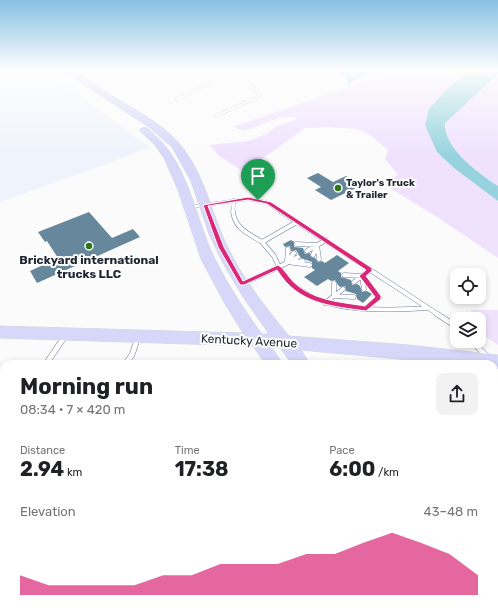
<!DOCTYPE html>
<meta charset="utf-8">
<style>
body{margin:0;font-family:Rubik,sans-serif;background:#f2f2f2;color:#202124;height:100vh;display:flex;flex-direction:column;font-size:15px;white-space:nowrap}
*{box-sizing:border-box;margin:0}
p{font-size:13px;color:#757577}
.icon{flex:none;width:22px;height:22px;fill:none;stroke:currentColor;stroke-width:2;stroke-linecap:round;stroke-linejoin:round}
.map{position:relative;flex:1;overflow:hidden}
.panel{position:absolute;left:0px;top:360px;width:498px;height:256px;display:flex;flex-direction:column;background:#fff;border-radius:12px 12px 0 0;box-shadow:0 2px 6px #0003}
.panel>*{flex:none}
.fabs{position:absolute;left:450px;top:268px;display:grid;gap:8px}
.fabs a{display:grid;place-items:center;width:36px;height:36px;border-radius:8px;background:#fff;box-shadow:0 2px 6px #0003;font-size:20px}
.pin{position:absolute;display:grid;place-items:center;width:34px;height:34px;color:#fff;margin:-41px -17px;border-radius:50% 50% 50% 0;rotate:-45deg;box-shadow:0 0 4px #0007}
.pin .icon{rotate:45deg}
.round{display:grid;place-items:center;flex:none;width:42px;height:42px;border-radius:8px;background:#f2f2f2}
.overview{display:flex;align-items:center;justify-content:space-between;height:68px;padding:0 20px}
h1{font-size:22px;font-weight:700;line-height:30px}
.figures{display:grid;grid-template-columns:repeat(3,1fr);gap:6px;height:68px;padding:4px 20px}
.figures div{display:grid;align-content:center}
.figures b{font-size:20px;font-weight:700}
.figures small{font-size:11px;font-weight:400}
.figures p{font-size:11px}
.chart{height:112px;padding:8px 20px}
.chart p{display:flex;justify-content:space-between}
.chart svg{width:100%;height:72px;margin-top:4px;fill:#db2777;opacity:.7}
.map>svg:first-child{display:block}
.built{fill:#eff4fc}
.green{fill:#f0e2ff}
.water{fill:#96d3df}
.building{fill:#67889c}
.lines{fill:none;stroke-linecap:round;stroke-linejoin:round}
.lane-far4-casing{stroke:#6d7f9c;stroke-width:3}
.lane-far3-casing{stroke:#6d7f9c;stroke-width:3.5}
.lane-far2-casing{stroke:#6d7f9c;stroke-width:5}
.lane-far1-casing{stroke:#6d7f9c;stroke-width:6}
.lane-casing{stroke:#6d7f9c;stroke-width:8}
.primary-casing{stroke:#d6d8da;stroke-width:1}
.lane-far4{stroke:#fff;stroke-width:2.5}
.lane-far3{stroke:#fff;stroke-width:3}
.lane-far2{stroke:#fff;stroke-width:4}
.lane-far1{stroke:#fff;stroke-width:5}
.lane{stroke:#fff;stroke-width:6}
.primary{fill:#d6d7f9;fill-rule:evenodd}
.route{fill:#db2777;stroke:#fff;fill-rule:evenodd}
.poi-dot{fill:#2c7518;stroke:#fff;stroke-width:1.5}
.labels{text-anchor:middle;stroke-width:4;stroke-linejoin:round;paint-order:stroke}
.far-poi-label{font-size:10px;font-weight:bold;fill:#1d2530;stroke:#fff;text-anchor:start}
.poi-label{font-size:12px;font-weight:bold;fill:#1d2530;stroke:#fff}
.street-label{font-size:12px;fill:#1d2530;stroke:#fff}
</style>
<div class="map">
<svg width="498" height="616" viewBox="0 0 498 616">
<rect width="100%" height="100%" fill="#fbfbfb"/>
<path class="built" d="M0 69H44L150 148 0 202Z"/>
<path class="green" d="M400 69H473L448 88 427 115 437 152 454 168 498 201V258L437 217 382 183 398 175 385 159 388 150 370 135 358 129 326 127 305 128 244 172 219 156 210 145 248 141 266 134 277 126 297 119C282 111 260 128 245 130 241 130 237 128 233 127Z
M498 74V186C478 172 443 150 446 122Z
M472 310H498V345L479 332V319H463Z
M498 481V550L494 546V484Z
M390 612H446L449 616H389Z"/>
<path class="water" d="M339 69H390L375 70 355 80 348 85 346 76 336 71Z
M471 69H498V74L445 123C444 149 478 173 498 186V201L454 168 437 152 425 125 429 109 448 88Z"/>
<path class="building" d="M318 173 333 182 346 176 362 185 331 200 315 190 321 187 307 178Z
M89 212 112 238 133 229 140 237 37 283 30 271 58 258 47 241 45 242 38 232Z
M291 240 294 242V247L303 248 305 254 310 253 311 257 315 258 318 262 322 261 325 263 337 255 349 263 338 271 341 273V277L351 280 352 285 357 284 360 286 362 292 367 291 372 294 363 303 357 299 356 294 346 291 345 286 340 287 338 285 335 280 331 281 328 279 317 286 304 277 315 270 312 268V262L301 258 296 250 291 251 290 246 285 247 283 244Z"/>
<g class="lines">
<g class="lane-far4-casing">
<path id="lane-far4" d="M109 69 114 72
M166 69 180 76 203 69
M177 99 229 74 234 69
M216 116 260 96 250 84 229 74"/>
</g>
<g class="lane-far3-casing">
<path id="lane-far3" d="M190 207 248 199 266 202 281 212
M233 212 234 200"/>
</g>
<g class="lane-far2-casing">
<path id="lane-far2" d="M233 211C234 228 249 234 262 242
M280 211 439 315
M296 244 317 245
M317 245 319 259
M307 251 326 240
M313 255 317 245
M298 257 279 267C283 273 287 280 292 284 329 315 383 310 428 308
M288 261 294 253
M287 262 310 265
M287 262 288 249
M295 262 303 261
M344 275 362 276 379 297 366 308
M362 277 364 289
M354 282 370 270
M334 283V296L354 297
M242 284 279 267 274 256 262 242 297 222
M325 303 343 289"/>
</g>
<g class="lane-far1-casing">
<path id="lane-far1" d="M437 314 457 327
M472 341 494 364
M46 364 65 336
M125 364 132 355 138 337
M494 364 498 373
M0 393 4 391"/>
</g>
<g class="lane-casing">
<path id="lane" d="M494 452 498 451
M0 514 4 510"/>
</g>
<g class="primary-casing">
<path id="primary" d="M61 69C77 69 93 83 106 92 130 107 159 121 178 142 204 172 211 212 227 246 243 279 266 308 289 336L409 345 498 355V369H494V364H453L301 350 310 364H292L280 348H272L283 364H265L253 346 0 338V326L243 333 225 304 201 259 178 190 164 158 155 145 139 130 144 127C149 128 152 133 156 136 190 168 195 219 215 259 228 285 244 310 262 334H269L243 297 223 263 209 234 191 181 172 147 150 128Z
M494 574 498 576V602L494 600Z
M467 612H493L495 616H468Z"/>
</g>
<use href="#lane-far4" class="lane-far4"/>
<use href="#lane-far3" class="lane-far3"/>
<use href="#lane-far2" class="lane-far2"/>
<use href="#lane-far1" class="lane-far1"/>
<use href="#lane" class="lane"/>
<use href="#primary" class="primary"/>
</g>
<linearGradient id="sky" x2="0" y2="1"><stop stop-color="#87c0e4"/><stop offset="0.45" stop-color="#fdfdfd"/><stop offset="1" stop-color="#fdfdfd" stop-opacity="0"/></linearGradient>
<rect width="498" height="155" fill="url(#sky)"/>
<path class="route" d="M248 197 271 202 372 268V271L366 276 381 296V299L366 311C330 306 298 304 277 270L244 285H240L218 247 203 205ZM248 200 267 204 366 270 359 276 375 297 365 306C341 302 317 301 297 285 290 280 284 268 278 265L243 281 224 247 208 206Z"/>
<g class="poi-dot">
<circle cx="338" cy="188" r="4"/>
<circle cx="89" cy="246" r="4"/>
</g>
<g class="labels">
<g class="far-poi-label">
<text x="346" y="186">Taylor's Truck<tspan x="346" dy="12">&amp; Trailer</tspan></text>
</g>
<g class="poi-label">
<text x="89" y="264">Brickyard international<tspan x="89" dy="14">trucks LLC</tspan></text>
</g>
<g class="street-label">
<text transform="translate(249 341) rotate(3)" y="4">Kentucky Avenue</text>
</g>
</g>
</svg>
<div class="fabs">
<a><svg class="icon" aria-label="locate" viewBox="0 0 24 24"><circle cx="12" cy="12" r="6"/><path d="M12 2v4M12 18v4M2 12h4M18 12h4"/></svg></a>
<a><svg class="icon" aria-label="layers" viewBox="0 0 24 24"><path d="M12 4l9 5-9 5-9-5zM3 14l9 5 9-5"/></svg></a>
</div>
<div class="pin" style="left:258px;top:200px;background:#1e9e55"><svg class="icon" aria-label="arrive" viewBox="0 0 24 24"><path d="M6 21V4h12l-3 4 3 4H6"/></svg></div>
<section class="panel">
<div class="overview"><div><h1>Morning run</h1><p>08:34 · 7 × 420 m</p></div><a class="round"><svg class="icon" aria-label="share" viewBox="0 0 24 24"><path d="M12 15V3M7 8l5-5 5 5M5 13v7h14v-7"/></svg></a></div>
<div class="figures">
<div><p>Distance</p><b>2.94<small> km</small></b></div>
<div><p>Time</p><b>17:38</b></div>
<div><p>Pace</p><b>6:00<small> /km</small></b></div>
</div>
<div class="chart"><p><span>Elevation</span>43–48 m</p>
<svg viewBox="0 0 160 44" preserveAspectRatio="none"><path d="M0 44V32L10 38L20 38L30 38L40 38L50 32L60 32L70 25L80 25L90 25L100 19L110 19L120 12L130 6L140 12L150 19L160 32V44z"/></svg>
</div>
</section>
</div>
